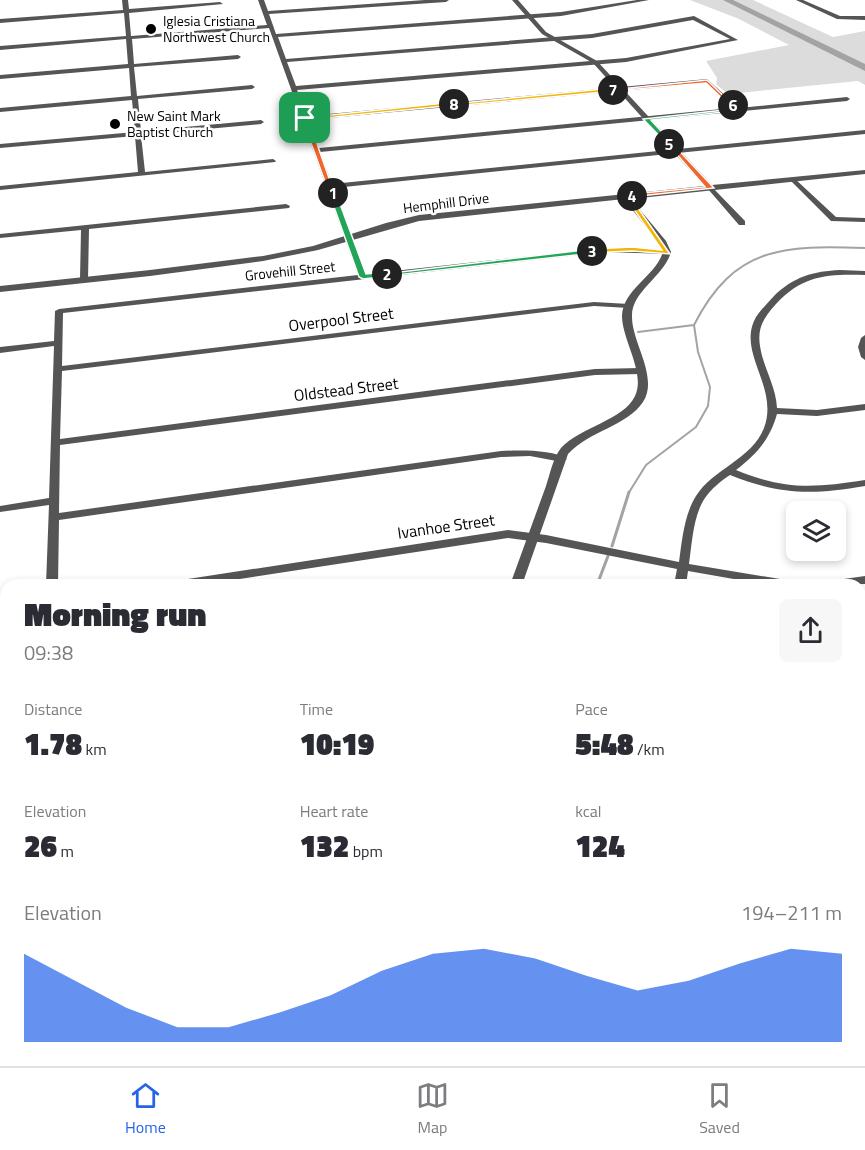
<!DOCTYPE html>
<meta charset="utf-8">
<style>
body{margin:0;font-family:"Titillium Web",sans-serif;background:#f7f7f7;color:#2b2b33;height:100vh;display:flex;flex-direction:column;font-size:22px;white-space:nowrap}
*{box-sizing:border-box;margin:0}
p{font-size:20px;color:#7c7c81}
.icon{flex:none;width:33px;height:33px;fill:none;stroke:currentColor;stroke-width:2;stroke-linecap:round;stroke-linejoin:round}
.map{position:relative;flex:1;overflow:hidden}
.details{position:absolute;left:0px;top:579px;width:866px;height:488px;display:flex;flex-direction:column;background:#fff;border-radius:18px 18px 0 0;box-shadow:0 3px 9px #0003}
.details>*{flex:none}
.tools{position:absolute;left:786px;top:501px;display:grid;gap:12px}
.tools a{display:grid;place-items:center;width:60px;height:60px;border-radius:9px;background:#fff;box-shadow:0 3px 9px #0003;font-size:30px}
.pin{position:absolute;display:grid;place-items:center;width:51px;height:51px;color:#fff;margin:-26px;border-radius:12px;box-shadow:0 3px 9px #0006}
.km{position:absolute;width:30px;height:30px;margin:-15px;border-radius:50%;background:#222;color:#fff;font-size:16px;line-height:30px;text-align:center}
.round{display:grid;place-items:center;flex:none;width:63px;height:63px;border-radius:9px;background:#f7f7f7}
.head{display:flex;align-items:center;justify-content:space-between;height:102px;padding:0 24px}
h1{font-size:33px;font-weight:800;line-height:45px}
.metrics{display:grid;grid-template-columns:repeat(3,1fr);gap:9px;height:102px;padding:6px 24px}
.metrics div{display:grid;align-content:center}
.metrics b{font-size:30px;font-weight:800}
.metrics small{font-size:16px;font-weight:400}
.metrics p{font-size:16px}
.chart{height:168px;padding:12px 24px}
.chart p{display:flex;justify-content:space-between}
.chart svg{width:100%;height:108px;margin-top:6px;fill:#2563eb;opacity:.7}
.menu{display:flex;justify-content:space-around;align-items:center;height:84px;border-top:2px solid #e1e1e2;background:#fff;font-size:16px;color:#7c7c81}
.menu a{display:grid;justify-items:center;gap:3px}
.menu .on{color:#2563eb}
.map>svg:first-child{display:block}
.green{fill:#dcdcdc}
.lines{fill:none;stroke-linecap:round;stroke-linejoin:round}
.stream-far2{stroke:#a3a3a3;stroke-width:2}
.stream-far1{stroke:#a3a3a3;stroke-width:3}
.stream{stroke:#a3a3a3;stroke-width:4}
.river{fill:#a3a3a3;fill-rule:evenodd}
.minor{fill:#555;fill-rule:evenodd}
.tertiary{fill:#555;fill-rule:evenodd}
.split-1{fill:#f0652b;stroke:#fff;stroke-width:1.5}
.split-2{fill:#22a559;stroke:#fff;stroke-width:1.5}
.split-3{fill:#22a559;stroke:#fff;stroke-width:1.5}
.split-4{fill:#f5b400;stroke:#fff;stroke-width:1.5}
.split-5{fill:#f0652b;stroke:#fff;stroke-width:1.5}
.split-6{fill:#22a559;stroke:#fff;stroke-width:1.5}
.split-7{fill:#f0652b;stroke:#fff;stroke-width:1.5}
.split-8{fill:#f5b400;stroke:#fff;stroke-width:1.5}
.split-9{fill:#f5b400;stroke:#fff;stroke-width:1.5}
.poi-dot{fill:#000;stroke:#fff;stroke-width:2}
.labels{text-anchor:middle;stroke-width:5;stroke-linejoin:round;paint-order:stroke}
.far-poi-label{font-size:14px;fill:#000;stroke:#fff;text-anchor:start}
.far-street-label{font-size:14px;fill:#000;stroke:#fff}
.street-label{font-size:16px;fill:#000;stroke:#fff}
</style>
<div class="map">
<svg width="865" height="1066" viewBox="0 0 865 1066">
<rect width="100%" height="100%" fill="#fff"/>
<path class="green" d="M690 0H753L833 37 865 31V85L858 81 728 94 716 84 717 78 706 61 789 45 739 19Z"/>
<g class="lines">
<path class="stream-far2" d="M638 332 694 325C734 246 784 245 865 248
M628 494 646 465 696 427 708 406 710 387 698 352 694 325"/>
<path class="stream-far1" d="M612 546 629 492
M597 585 608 556"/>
<path class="stream" d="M606 1060 607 1066"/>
<path class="river" d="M723 0H733L865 64V71Z"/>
<path class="minor" d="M122 0H128L129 9 220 2 223 4 129 13 131 36 267 25 258 0H264L268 11 425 0H449L446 2 269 14 276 34 561 12 637 0H649L561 16 278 37 286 59 592 34 694 16 738 40 626 62 297 90 307 116 707 79 739 108 847 97 850 99 847 101 320 152 332 184 865 130V134L334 188 366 274 605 248 670 250V254H667L605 252 63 313 62 366 594 302 629 304 633 306 629 308 594 306 62 371 60 439 595 369 640 368 644 371 640 374 595 375 60 445 59 513 501 451C518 450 553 449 567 459L562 462 530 456 501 457 59 520 58 585H46L49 505 0 512V506L49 498 54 346 0 353V347L54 341 55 311 59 309 358 275 269 28 132 39 134 64 238 55 241 57 238 59 134 67 137 96 252 85 255 87 252 89 138 99 141 131 261 120 264 122 261 124 141 135 145 172 273 159 276 161 275 162 0 190V186L138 172 135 136 0 148V144L135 132 132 100 0 112V108L131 96 129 68 0 79V75L128 64 126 39 0 50V46L126 36 124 13 0 23V19L123 10ZM693 20 730 39 626 58 296 86 287 62 592 38ZM706 83 732 108 319 148 308 120Z
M796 0H803L840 16H865V20L837 19Z
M790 178H794L836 217 865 218V222L831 221 790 180Z
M708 187H712L745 221V225H739L708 189Z
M286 204 290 206 289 208 89 229 88 279 84 281 80 279 81 230 0 238V234Z
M840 270 865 271V275C827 274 803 275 776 304 764 317 757 328 760 346 763 367 776 386 777 408L817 410 865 404V410L817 416 777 414C770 439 757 454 736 470 784 490 814 488 865 480V486C812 495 780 495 730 475 721 481 711 489 705 498 693 516 692 543 689 564L792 581 796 582 798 585H769L688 571 686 585H674L677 569 546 543 508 538 200 585H169L171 582 175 581 508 530 546 535 679 562C682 541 684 515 696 496 713 469 752 459 764 428 779 388 739 355 754 321 758 312 767 304 774 296 793 277 814 271 840 270Z
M865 335V360L861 357 858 347 861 338Z
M865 576V584L824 585 826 582 830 581Z
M6 609V617L0 618V610Z
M865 780V791L860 792V782Z
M6 893V905L0 906V894Z
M865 952V966L860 967V953Z
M30 1060H46V1066H30Z
M437 1060H475L472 1066H435Z
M726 1060H742L744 1066H728Z"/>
<path class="tertiary" d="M512 0H518L546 32 597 61 712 185 865 170V174L631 199 666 241 671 252C664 277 631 291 632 317 632 343 659 377 643 402 627 426 589 431 568 454L522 585H510C522 552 534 519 546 486 550 474 553 458 561 448 580 427 624 420 635 396 646 373 622 340 622 316 623 289 655 277 663 252L659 244 624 199 419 221 318 250 263 261 150 276 0 292V286L150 270 263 256 313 246 386 223 419 215 704 186 593 63 542 34Z
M487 1060H505V1066H487Z"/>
</g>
<path class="split-1" d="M305 116 308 118 335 195 329 193 302 118Z"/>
<path class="split-2" d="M333 191 336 193 366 274 387 272 390 276 363 279 359 277 329 193Z"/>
<path class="split-3" d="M592 249 594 253 387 276 384 274Z"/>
<path class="split-4" d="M624 195H635V197L631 198 670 254 632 251 589 253 592 249 632 247 662 250Z"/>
<path class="split-5" d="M667 143H672L714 188 630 197 632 194 705 187Z"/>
<path class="split-6" d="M731 104H735L741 110 651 120 672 143 669 146 643 119 733 109Z"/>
<path class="split-7" d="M707 80 735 107H731L706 83 613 91 610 90Z"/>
<path class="split-8" d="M613 88 615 91 454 106 451 104Z"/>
<path class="split-9" d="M454 102 456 105 305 120 302 118Z"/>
<g class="poi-dot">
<circle cx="151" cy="29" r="6"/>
<circle cx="115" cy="124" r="6"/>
</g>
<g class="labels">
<g class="far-poi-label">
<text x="163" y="26">Iglesia Cristiana<tspan x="163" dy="16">Northwest Church</tspan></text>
<text x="127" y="121">New Saint Mark<tspan x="127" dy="16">Baptist Church</tspan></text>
</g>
<g class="far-street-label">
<text transform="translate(446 203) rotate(-7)" y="5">Hemphill Drive</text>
<text transform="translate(290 271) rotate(-6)" y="5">Grovehill Street</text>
</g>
<g class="street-label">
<text transform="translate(341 319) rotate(-7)" y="6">Overpool Street</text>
<text transform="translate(346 389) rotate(-7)" y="6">Oldstead Street</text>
<text transform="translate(446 526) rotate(-8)" y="6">Ivanhoe Street</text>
</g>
</g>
</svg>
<div class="tools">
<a><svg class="icon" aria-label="layers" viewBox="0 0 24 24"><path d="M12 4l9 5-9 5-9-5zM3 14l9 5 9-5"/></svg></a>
</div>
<div class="pin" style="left:305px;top:118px;background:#1e9e55"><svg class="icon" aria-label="arrive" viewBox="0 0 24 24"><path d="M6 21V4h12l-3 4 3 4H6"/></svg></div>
<b class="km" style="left:333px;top:193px">1</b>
<b class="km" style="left:387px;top:274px">2</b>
<b class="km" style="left:592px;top:251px">3</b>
<b class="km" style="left:632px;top:196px">4</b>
<b class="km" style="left:669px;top:144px">5</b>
<b class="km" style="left:733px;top:105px">6</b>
<b class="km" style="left:613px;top:90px">7</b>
<b class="km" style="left:454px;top:104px">8</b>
<section class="details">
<div class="head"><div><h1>Morning run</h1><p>09:38</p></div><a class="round"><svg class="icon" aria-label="share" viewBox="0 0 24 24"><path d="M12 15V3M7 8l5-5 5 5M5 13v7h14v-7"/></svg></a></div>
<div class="metrics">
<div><p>Distance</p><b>1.78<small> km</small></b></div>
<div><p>Time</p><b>10:19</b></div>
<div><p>Pace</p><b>5:48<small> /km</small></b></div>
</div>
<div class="metrics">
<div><p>Elevation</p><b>26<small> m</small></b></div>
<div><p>Heart rate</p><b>132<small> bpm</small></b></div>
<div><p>kcal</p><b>124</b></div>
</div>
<div class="chart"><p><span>Elevation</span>194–211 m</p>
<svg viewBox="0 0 160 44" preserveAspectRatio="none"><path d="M0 44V8L10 19L20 30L30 38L40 38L50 32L60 25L70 15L80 8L90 6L100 10L110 17L120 23L130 19L140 12L150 6L160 8V44z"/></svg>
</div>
</section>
</div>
<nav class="menu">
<a class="on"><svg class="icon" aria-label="home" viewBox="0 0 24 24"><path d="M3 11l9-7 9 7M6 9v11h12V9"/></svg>Home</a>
<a><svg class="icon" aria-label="map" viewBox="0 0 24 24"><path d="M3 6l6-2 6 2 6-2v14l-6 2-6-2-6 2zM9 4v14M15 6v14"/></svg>Map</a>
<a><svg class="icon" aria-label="saved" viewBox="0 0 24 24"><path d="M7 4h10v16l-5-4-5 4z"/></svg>Saved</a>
</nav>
